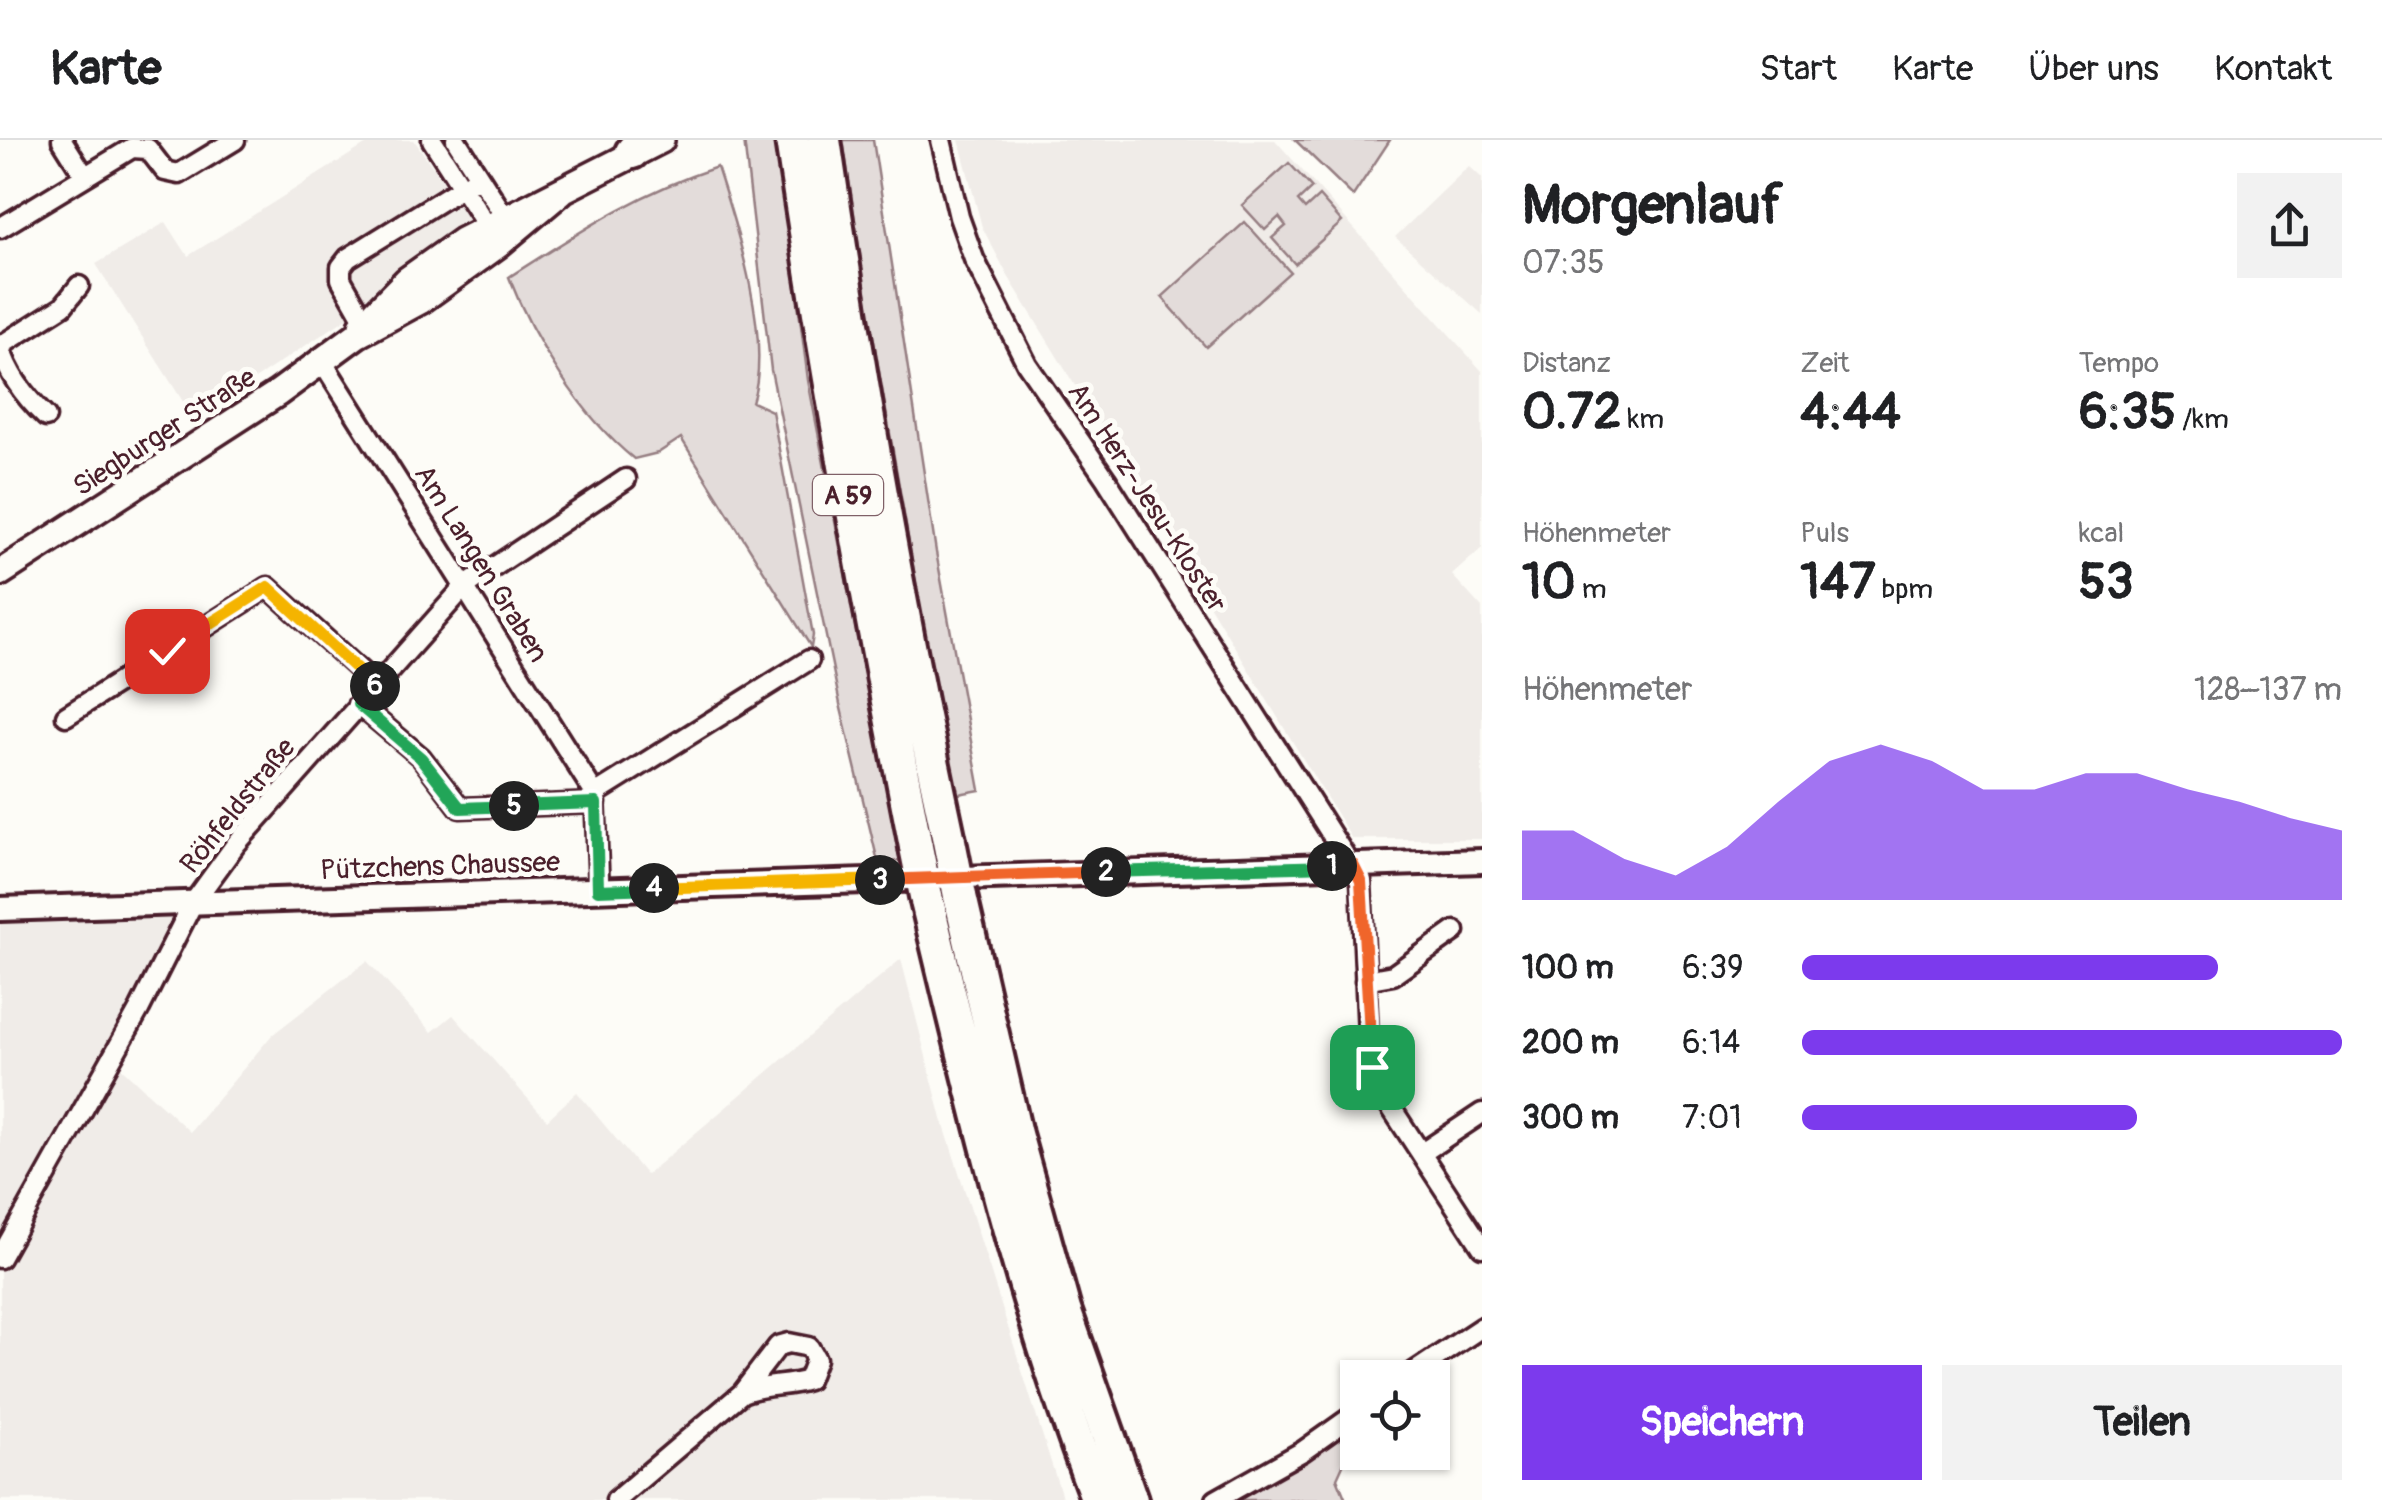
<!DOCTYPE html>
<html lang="de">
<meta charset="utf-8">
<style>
body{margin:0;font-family:Pangolin,sans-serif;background:#f2f2f2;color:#202124;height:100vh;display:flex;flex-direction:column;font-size:38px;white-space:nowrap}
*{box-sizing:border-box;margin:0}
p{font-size:32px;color:#757577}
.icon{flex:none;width:55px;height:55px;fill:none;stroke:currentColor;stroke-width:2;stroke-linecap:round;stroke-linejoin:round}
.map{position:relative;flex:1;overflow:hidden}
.panel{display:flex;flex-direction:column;background:#fff;width:900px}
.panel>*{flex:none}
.fabs{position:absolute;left:1340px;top:1220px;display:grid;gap:20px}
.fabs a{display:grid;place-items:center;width:110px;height:110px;border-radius:0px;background:#fff;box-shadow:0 2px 8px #0004;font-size:50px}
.pin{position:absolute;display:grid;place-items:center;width:85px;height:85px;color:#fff;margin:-42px;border-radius:20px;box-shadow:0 5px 15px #0006}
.km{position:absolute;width:50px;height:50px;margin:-25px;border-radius:50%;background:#222;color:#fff;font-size:28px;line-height:50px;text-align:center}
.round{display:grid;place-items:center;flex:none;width:105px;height:105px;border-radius:0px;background:#f2f2f2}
.summary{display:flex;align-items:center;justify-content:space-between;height:170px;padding:0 40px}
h1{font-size:55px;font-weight:700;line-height:75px}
.metrics{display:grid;grid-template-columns:repeat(3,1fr);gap:15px;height:170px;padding:10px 40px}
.metrics div{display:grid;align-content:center}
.metrics b{font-size:50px;font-weight:700}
.metrics small{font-size:28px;font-weight:400}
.metrics p{font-size:28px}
.chart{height:280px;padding:20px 40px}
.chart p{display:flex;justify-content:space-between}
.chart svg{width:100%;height:180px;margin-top:10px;fill:#7c3aed;opacity:.7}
.primary-button{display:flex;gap:20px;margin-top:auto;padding:20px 40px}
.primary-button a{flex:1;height:115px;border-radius:0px;background:#7c3aed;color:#fff;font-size:40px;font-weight:700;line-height:115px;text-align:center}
.primary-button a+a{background:#f2f2f2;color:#202124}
ul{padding:0 40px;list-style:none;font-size:32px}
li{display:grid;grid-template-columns:160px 120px 1fr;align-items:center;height:75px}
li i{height:25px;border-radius:12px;background:#7c3aed}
header{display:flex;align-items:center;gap:60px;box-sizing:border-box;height:140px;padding:0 50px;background:#fff;border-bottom:2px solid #e0e0e0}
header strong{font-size:48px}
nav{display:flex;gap:55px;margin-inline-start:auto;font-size:35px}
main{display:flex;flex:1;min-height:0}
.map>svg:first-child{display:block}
.built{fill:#f0ece8}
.green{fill:#e3dcda;stroke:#967e82;stroke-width:2.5}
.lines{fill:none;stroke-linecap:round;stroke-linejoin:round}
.minor-casing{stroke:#4a1f2b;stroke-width:25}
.tertiary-casing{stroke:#4a1f2b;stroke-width:30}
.secondary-casing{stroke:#4a1f2b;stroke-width:32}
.motorway-casing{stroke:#4a1f2b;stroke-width:40}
.minor{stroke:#fdfcf7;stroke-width:18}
.tertiary{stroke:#fdfcf7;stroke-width:22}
.secondary{stroke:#fdfcf7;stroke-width:25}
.motorway{stroke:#fdfcf7;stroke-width:32}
.motorway-bridge-casing{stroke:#4a1f2b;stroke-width:40;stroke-linecap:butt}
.motorway-bridge{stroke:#fdfcf7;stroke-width:32}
.split-1-casing{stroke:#fff;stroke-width:20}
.split-2-casing{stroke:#fff;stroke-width:20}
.split-3-casing{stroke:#fff;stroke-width:20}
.split-4-casing{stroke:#fff;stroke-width:20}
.split-5-casing{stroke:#fff;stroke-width:20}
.split-6-casing{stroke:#fff;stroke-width:20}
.split-7-casing{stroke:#fff;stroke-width:20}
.split-1{stroke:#f0652b;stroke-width:12}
.split-2{stroke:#22a559;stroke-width:12}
.split-3{stroke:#f0652b;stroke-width:12}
.split-4{stroke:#f5b400;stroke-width:12}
.split-5{stroke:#22a559;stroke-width:12}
.split-6{stroke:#22a559;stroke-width:12}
.split-7{stroke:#f5b400;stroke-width:12}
.labels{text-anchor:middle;stroke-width:10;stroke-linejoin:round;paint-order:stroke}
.shield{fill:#fdfcf7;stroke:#806168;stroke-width:2.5}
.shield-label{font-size:25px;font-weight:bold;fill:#4a1f2b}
.street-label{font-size:28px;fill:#4a1f2b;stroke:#fdfcf7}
</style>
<header>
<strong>Karte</strong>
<nav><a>Start</a><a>Karte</a><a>Über uns</a><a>Kontakt</a></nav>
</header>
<main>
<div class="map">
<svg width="1482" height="1360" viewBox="0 0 1482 1360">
<rect width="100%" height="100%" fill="#fdfcf7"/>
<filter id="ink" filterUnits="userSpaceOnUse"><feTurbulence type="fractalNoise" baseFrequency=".01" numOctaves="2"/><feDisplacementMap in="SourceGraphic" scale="20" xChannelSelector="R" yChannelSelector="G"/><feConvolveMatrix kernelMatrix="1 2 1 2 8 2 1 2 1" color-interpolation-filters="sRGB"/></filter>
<g filter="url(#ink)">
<path class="built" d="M373 0H414L478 92 194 279 96 124 166 82 188 116Z
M959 0H1275L1482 231V408L1452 435 1482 468V699H1352L1008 136 982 87Z
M1469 26 1482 38V174L1395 97Z
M175 776 103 911 190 992 272 895 367 821 432 892 453 875 547 980 577 952 646 1035 901 819 942 979 1063 1360H0V783Z"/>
<path class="green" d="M744 0H777L808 240 900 721 878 722 840 564 771 230Z
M843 0H873L936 412 980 650 953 655 869 174Z
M1295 0H1390L1353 56Z
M1289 23 1312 48 1298 61 1305 69 1319 56 1342 82 1295 124 1272 98 1286 86 1279 77 1265 90 1242 65Z
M717 27C737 88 773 201 752 262L772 271 813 495 811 507 681 298 658 313 634 319C582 277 533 200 509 137 581 91 635 54 717 27Z
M1245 82 1290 132 1206 207 1162 157Z
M1345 1290 1351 1307 1337 1338 1346 1360H1237L1291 1329Z"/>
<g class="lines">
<g class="minor-casing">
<path id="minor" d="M62 0 84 35
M432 0 487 86
M456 0 505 77
M941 0 959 77 974 119 1027 224 1106 339 1361 741 1368 895 1377 946 1482 1107
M0 88 132 8 148 9 165 31 179 34 235 0
M370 190 341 139V127L348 118 479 37
M0 206 63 166 79 146
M0 207C8 235 25 257 46 277
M322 221 595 654 599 750
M358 564 421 617 460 668 596 663
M66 576 268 447 376 545
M595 654 809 520
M1365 840 1393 835 1455 791
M1422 1013 1482 973
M0 1118 140 868 193 763 236 704 464 447 626 339
M1405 1238 1482 1187
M616 1360 742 1253 778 1206 789 1203 809 1207 816 1219 808 1240C786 1247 764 1244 742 1253
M1216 1360 1303 1311 1358 1272"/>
</g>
<g class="tertiary-casing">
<path id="tertiary" d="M0 769 1482 721"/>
</g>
<g class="secondary-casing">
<path id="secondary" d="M362 186 407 140 462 101 661 0
M0 433 278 253 357 195 420 161 499 104 561 52"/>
</g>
<g class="motorway-casing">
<path id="motorway" d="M792 0C827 237 870 472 916 707
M824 0C858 235 899 469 949 701
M632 12 642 0
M960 756 1015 994 1064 1170 1131 1360
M927 761C975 963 1023 1165 1098 1360"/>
</g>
<use href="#minor" class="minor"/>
<use href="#tertiary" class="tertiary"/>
<use href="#secondary" class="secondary"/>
<use href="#motorway" class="motorway"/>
<g class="motorway-bridge-casing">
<path id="motorway-bridge" d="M949 701 960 756
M916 707 927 761"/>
</g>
<use href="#motorway-bridge" class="motorway-bridge"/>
</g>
</g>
<g class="lines" filter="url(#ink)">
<g class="split-1-casing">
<path id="split-1" d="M1332 726 1353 725 1361 741 1372 927"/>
</g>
<g class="split-2-casing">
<path id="split-2" d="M1106 732 1332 726"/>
</g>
<g class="split-3-casing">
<path id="split-3" d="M880 740 1106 732"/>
</g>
<g class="split-4-casing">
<path id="split-4" d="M654 748 880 740"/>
</g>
<g class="split-5-casing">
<path id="split-5" d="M514 666 596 663 598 750 654 748"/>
</g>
<g class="split-6-casing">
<path id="split-6" d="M375 546 358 564 421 618 460 668 514 666"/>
</g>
<g class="split-7-casing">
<path id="split-7" d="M167 511 268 447 375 546"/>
</g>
<use href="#split-1" class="split-1"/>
<use href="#split-2" class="split-2"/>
<use href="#split-3" class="split-3"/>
<use href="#split-4" class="split-4"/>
<use href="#split-5" class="split-5"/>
<use href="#split-6" class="split-6"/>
<use href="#split-7" class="split-7"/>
</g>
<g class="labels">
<rect class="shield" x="813" y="335" width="70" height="40" rx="8"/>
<g class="shield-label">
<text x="848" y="364">A 59</text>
</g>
<g class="street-label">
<text transform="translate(164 291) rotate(-33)" y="10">Siegburger Straße</text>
<text transform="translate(1148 357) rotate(57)" y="10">Am Herz-Jesu-Kloster</text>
<text transform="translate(482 423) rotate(58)" y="10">Am Langen Graben</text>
<text transform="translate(237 665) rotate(-51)" y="10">Röhfeldstraße</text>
<text transform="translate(440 725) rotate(-2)" y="10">Pützchens Chaussee</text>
</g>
</g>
</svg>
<div class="fabs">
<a><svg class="icon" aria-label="locate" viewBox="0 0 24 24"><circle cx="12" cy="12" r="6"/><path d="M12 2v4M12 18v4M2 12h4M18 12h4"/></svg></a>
</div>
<div class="pin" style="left:1372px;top:927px;background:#1e9e55"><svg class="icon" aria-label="arrive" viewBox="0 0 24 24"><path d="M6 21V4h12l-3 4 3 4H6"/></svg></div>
<div class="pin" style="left:167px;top:511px;background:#d93025"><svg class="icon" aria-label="check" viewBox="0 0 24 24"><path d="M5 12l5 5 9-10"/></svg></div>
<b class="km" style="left:1332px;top:726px">1</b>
<b class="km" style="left:1106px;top:732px">2</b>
<b class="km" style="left:880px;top:740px">3</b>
<b class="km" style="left:654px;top:748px">4</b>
<b class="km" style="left:514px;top:666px">5</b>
<b class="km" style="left:375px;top:546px">6</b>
</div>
<section class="panel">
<div class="summary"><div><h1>Morgenlauf</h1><p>07:35</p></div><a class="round"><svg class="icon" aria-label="share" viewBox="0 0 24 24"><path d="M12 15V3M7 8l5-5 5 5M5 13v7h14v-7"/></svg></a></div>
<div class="metrics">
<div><p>Distanz</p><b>0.72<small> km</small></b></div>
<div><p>Zeit</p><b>4:44</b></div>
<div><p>Tempo</p><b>6:35<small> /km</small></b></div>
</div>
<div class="metrics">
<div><p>Höhenmeter</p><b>10<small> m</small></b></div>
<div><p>Puls</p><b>147<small> bpm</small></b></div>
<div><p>kcal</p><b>53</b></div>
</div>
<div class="chart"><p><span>Höhenmeter</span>128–137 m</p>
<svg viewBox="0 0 160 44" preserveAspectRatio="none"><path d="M0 44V27L10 27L20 34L30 38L40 31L50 20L60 10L70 6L80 10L90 17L100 17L110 13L120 13L130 17L140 20L150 24L160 27V44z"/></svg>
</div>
<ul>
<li><b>100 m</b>6:39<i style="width:77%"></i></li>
<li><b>200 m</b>6:14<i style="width:100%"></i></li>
<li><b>300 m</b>7:01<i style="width:62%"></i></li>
</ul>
<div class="primary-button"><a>Speichern</a><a>Teilen</a></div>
</section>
</main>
